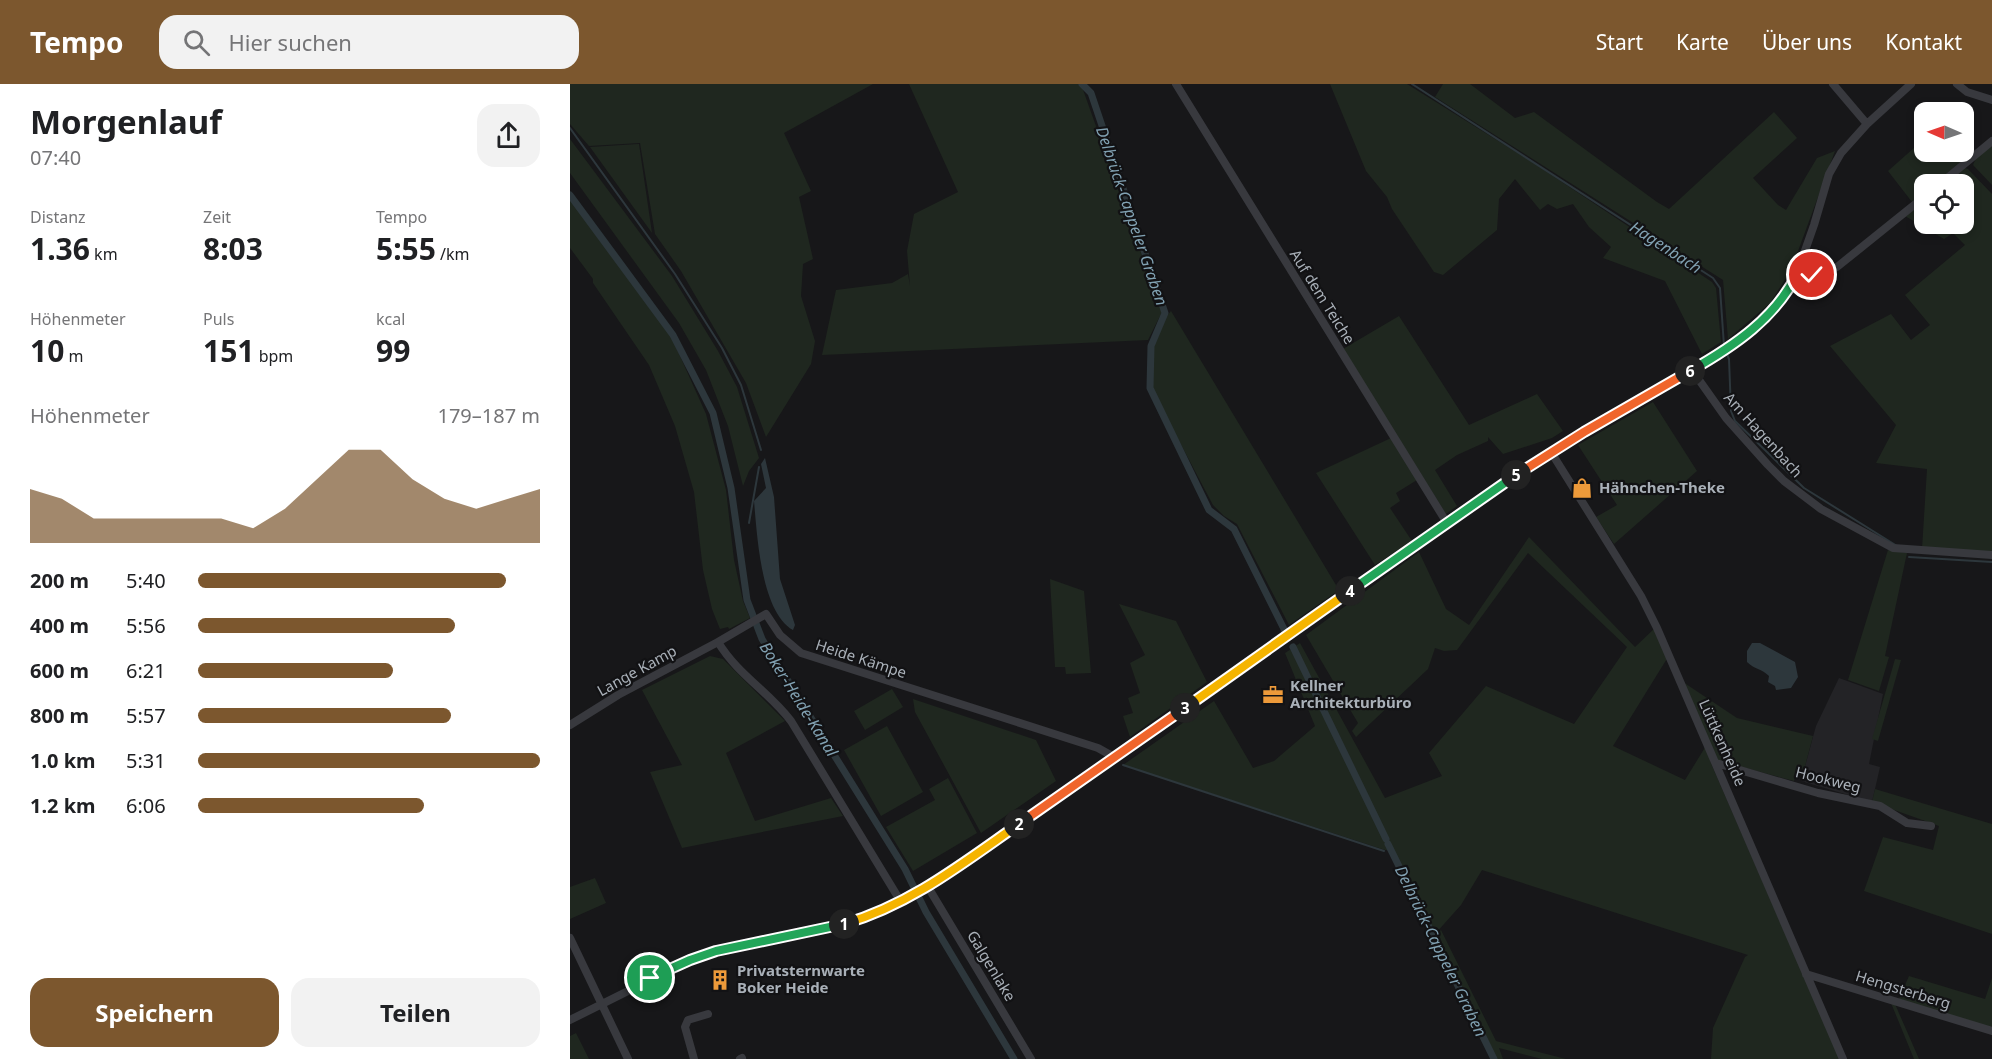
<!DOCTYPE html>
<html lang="de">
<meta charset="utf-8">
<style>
body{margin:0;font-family:"Noto Sans",sans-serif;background:#f2f2f2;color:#202124;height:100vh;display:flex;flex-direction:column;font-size:22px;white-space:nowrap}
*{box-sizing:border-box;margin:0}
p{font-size:20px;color:#757577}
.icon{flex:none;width:33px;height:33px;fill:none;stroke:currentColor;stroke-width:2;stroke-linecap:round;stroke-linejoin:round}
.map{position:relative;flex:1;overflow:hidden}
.drawer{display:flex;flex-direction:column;background:#fff;width:570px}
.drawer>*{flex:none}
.needle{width:39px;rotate:272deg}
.buttons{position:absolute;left:1344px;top:18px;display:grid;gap:12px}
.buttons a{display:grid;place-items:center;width:60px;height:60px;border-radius:12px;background:#fff;box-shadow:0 3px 9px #0003;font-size:30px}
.pin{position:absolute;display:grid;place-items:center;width:51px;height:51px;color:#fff;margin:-26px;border:3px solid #fff;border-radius:50%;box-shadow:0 2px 6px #0007}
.km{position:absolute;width:30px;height:30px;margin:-15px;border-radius:50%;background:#222;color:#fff;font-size:16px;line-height:30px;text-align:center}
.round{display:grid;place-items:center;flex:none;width:63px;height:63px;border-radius:18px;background:#f2f2f2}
.head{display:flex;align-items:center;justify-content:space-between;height:102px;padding:0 30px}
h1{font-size:33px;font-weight:700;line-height:45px}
.stats{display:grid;grid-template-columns:repeat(3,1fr);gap:9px;height:102px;padding:6px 30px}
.stats div{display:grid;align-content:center}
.stats b{font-size:30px;font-weight:700}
.stats small{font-size:16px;font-weight:400}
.stats p{font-size:16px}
.chart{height:168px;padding:12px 30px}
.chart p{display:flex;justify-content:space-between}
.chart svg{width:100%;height:108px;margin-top:6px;fill:#7c572e;opacity:.7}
.button{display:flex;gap:12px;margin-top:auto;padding:12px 30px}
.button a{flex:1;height:69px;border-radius:18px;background:#7c572e;color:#fff;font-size:24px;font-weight:700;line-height:69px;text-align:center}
.button a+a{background:#f2f2f2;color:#202124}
ul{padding:0 30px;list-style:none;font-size:20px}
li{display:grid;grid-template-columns:96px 72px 1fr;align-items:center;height:45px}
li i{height:15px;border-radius:8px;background:#7c572e}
header{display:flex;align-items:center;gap:36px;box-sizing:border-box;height:84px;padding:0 30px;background:#7c572e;color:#fff}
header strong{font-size:28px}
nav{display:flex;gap:33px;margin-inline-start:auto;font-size:21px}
.search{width:420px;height:54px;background:#f2f2f2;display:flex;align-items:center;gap:15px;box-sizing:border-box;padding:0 21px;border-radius:18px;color:#757577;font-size:22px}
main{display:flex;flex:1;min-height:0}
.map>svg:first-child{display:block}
.built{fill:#232326}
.green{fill:#1f271f}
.water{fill:#2d373c}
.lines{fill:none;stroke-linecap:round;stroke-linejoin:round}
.stream{stroke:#2d373c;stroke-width:2}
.canal{stroke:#2d373c;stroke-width:7}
.minor{stroke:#38393e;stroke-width:8}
.split-1-casing{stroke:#fff;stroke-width:12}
.split-2-casing{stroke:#fff;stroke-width:12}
.split-3-casing{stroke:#fff;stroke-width:12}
.split-4-casing{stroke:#fff;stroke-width:12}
.split-5-casing{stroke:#fff;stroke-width:12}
.split-6-casing{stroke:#fff;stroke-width:12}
.split-7-casing{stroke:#fff;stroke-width:12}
.split-1{stroke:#22a559;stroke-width:8}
.split-2{stroke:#f5b400;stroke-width:8}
.split-3{stroke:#f0652b;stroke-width:8}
.split-4{stroke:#f5b400;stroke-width:8}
.split-5{stroke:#22a559;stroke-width:8}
.split-6{stroke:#f0652b;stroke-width:8}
.split-7{stroke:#22a559;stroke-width:8}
.labels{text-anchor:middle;stroke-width:4.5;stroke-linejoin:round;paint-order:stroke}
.street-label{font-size:15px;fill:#a9b0b8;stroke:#121214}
.poi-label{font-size:15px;font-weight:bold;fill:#a9b0b8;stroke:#121214;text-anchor:start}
.water-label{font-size:16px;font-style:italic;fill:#81a1b2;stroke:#121214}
</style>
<header>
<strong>Tempo</strong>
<div class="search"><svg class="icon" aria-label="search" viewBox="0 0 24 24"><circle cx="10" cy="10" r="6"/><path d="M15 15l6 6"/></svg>Hier suchen</div>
<nav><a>Start</a><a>Karte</a><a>Über uns</a><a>Kontakt</a></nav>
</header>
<main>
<section class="drawer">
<div class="head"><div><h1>Morgenlauf</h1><p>07:40</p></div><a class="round"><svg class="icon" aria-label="share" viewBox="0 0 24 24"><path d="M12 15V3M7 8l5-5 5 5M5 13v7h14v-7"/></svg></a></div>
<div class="stats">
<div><p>Distanz</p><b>1.36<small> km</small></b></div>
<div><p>Zeit</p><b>8:03</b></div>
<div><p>Tempo</p><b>5:55<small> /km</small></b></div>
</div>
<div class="stats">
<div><p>Höhenmeter</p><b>10<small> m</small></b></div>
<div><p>Puls</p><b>151<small> bpm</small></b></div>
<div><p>kcal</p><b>99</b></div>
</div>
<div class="chart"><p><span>Höhenmeter</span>179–187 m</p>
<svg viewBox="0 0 160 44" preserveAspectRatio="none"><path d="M0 44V22L10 26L20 34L30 34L40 34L50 34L60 34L70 38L80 30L90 18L100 6L110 6L120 18L130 26L140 30L150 26L160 22V44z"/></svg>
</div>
<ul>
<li><b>200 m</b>5:40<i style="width:90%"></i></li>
<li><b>400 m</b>5:56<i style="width:75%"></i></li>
<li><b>600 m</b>6:21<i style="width:57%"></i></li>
<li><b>800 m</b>5:57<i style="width:74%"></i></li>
<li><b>1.0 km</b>5:31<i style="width:100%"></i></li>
<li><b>1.2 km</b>6:06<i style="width:66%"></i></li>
</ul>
<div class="button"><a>Speichern</a><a>Teilen</a></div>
</section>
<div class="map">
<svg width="1422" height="975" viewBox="0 0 1422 975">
<rect width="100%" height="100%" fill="#171719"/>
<path class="built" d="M1269 594 1313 610 1299 680 1310 683 1302 718 1231 697 1246 642Z"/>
<path class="green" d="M0 0H303L214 49 241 107 229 113 243 175 233 180 231 212 245 257 241 280 196 353 176 299 111 187 85 150 70 59 19 62 0 40Z
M339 0H511L592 228 578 256 252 271 266 206 322 199 338 190 340 202 337 167 344 130 388 108Z
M760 0H837L962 78 1142 198 1146 204 1151 258 1132 270 1095 197 1033 174 1041 163 1019 143 1003 120 987 125 978 120 970 126 945 95 929 115 927 146 873 191 864 188 822 125 817 113 796 87Z
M873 0H900L945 34 964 28 1087 118 1099 125 1204 28 1227 54 1183 94 1208 121 1216 126 1247 74 1265 67 1221 186 1200 219 1158 255 1153 196 865 13Z
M0 55 102 192 148 267 167 303 189 374 179 387 173 402 158 342 136 286 109 239 0 89Z
M1354 55V68H1394V63L1400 72 1365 100H1354V109L1342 118 1318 87Z
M68 60H69L82 149 20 63Z
M1422 62V101L1403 81 1406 74Z
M1395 84 1398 85 1422 110V468L1352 465 1357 385 1306 379 1326 341 1260 262 1321 230 1341 256 1360 241 1335 211 1395 161 1383 149 1374 155 1335 132 1354 116V140H1394V100H1374Z
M0 114 101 252 136 330 156 406 164 476 173 517 180 534 159 545 158 543 150 545 142 525 133 486 124 408 105 342 79 281 23 199V195L0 164Z
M601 227 769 506 719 541 667 440 654 432 643 421 582 306V280L584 261 595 234Z
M829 232 899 341 967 310 993 347 982 354 933 370 918 353V357L887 371 865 386 887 422 876 430 773 265Z
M1083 318 1127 387 1044 460 1026 433 1047 421 1008 361Z
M821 354 847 396 826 409 830 417 820 424 842 457 805 481 746 389Z
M959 453 1065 563 1085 544 1098 573 1043 662 1115 696 1139 657 1113 598 1167 634 1243 652 1234 686 1227 684 1224 697 1146 676 1140 677 1270 975H1141L1143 944 1175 873 1178 871 912 786 891 821 865 850 823 766H815L553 681 644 617 683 684 704 677 745 642 715 569 730 559 815 714 872 692 859 669 916 602 1004 640 1057 563 958 469 887 566 874 567 865 564 858 585 786 653 782 647 788 639 736 551 849 468 876 525 899 541Z
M1318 466 1337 469 1315 572 1319 573 1309 607 1278 596Z
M480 495 514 507 521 589 496 590 495 583H485Z
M549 520 606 537 637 598 560 653 553 632 563 629 558 614 570 609 560 579 575 571Z
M140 572 153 575 215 637 156 669 185 737 261 714 273 732 112 764 80 688 112 681 72 606Z
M1325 575 1331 576 1308 657 1302 655Z
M322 605 333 623 295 646 284 627Z
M343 615 466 656 486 697 411 749 345 628Z
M317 642 353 708 311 732 274 666Z
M378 694 407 749 343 787 316 743 365 716 359 705Z
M1305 705 1422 740V850L1294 807 1313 753 1363 766 1369 742 1302 718Z
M25 794 36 819 0 835V803Z
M871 846 926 957 996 975H972L929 964 933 975H926L866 852Z
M1339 892 1415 915 1422 894V944L1329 915Z
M1321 919 1325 920 1349 975H1344Z
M6 949 19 975H0V952Z"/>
<path class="water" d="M195 374 204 413 210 495 225 541 223 546C191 528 187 451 184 417L196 404 191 380Z
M1182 559H1190L1225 578 1228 593 1221 604 1206 606 1205 602 1198 598 1199 592C1192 585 1184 585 1177 578V567Z"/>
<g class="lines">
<path class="stream" d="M842 0 1143 194 1150 204 1154 262
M0 44 105 190 152 264 171 301 191 366
M1156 268 1159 275 1161 327 1165 337 1234 404 1327 462
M179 439 189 383
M1339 473 1422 478
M553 681 814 767"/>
<path class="canal" d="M512 0 521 9 595 229 581 262 580 304 639 426 664 445 717 551
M0 111 103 251 143 329 161 404 177 516 192 555 335 785 356 828 444 975
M723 563 816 755
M818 760 924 975"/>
<path class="minor" d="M606 0 877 439
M1263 0 1297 40
M1387 0 1397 8 1422 16
M1370 100 1422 57
M1229 188 1248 192 1267 183 1354 113
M1122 286 1156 334 1198 381 1214 397 1251 425 1323 464 1422 471
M981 368 1071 512 1087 544 1273 975
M0 641 48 611 148 558
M1146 679 1248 709 1310 722 1337 739 1361 742
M358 803 461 975
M331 818 221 637C198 607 168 591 148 558L196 530 210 551 231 569 528 664 544 673
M0 854 58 975
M1236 890 1422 947
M0 936 120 876 160 864 275 840 320 824 350 808 964 379 1164 260 1189 240 1205 224 1225 195 1244 141 1259 90 1271 69 1297 40 1341 0
M124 975 115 943 118 936 138 930
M170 975 172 974"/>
</g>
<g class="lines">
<g class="split-1-casing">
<path id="split-1" d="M80 894 120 876 146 867 274 840"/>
</g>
<g class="split-2-casing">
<path id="split-2" d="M274 840C340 821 393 779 449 740"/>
</g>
<g class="split-3-casing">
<path id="split-3" d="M449 740 615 624"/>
</g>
<g class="split-4-casing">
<path id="split-4" d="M615 624 780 507"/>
</g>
<g class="split-5-casing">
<path id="split-5" d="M780 507 946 391"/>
</g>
<g class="split-6-casing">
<path id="split-6" d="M946 391 1014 348 1120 287"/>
</g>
<g class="split-7-casing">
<path id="split-7" d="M1120 287C1164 262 1206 234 1228 188L1242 191"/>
</g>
<use href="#split-1" class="split-1"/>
<use href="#split-2" class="split-2"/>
<use href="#split-3" class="split-3"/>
<use href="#split-4" class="split-4"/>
<use href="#split-5" class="split-5"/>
<use href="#split-6" class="split-6"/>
<use href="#split-7" class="split-7"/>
</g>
<defs>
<g id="shop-bare" transform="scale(1.62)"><path d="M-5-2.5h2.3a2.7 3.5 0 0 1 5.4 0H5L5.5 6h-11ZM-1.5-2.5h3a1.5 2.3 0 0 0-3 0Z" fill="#ed9a3a" stroke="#121214" stroke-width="2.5" paint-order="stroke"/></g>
<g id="office-bare" transform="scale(1.62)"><path d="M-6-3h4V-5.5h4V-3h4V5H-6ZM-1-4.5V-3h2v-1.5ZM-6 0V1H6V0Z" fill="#ed9a3a" stroke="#121214" stroke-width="2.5" paint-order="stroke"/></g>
<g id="building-bare" transform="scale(1.62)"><path d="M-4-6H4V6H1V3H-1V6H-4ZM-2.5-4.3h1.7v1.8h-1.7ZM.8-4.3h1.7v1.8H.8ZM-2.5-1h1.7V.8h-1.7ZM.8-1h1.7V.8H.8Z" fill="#ed9a3a" stroke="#121214" stroke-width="2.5" paint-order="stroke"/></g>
</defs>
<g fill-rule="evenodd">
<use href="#shop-bare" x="1012" y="404"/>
<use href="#office-bare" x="703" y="611"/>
<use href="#building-bare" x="150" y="896"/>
</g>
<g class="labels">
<g class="street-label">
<text transform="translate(752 213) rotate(58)" y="5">Auf dem Teiche</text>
<text transform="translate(1193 351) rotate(48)" y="5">Am Hagenbach</text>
<text transform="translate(291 575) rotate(18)" y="5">Heide Kämpe</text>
<text transform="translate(67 587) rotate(-29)" y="5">Lange Kamp</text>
<text transform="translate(1152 659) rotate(66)" y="5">Lüttkenheide</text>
<text transform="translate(1258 696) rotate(14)" y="5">Hookweg</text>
<text transform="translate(421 882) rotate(59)" y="5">Galgenlake</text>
<text transform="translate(1333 906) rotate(17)" y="5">Hengsterberg</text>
</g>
<g class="poi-label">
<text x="1029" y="409">Hähnchen-Theke</text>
<text x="720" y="607">Kellner<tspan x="720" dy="17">Architekturbüro</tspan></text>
<text x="167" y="892">Privatsternwarte<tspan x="167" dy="17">Boker Heide</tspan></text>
</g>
<g class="water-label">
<text transform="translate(562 132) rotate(71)" y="6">Delbrück-Cappeler Graben</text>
<text transform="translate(1096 163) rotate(33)" y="6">Hagenbach</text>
<text transform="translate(229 615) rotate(58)" y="6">Boker-Heide-Kanal</text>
<text transform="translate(871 867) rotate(64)" y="6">Delbrück-Cappeler Graben</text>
</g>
</g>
</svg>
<div class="buttons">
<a><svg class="needle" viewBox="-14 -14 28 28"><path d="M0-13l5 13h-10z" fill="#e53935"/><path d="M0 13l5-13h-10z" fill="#757577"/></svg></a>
<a><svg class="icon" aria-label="locate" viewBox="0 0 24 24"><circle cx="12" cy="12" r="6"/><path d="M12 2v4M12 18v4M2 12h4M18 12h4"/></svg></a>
</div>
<div class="pin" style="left:80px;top:894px;background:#1e9e55"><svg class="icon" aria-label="arrive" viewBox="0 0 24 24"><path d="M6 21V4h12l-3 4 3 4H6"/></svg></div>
<div class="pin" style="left:1242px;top:191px;background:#d93025"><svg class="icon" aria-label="check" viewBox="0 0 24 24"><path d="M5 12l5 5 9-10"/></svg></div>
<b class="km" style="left:274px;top:840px">1</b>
<b class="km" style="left:449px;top:740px">2</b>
<b class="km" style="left:615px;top:624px">3</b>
<b class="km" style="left:780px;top:507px">4</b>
<b class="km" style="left:946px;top:391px">5</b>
<b class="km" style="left:1120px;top:287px">6</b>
</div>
</main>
